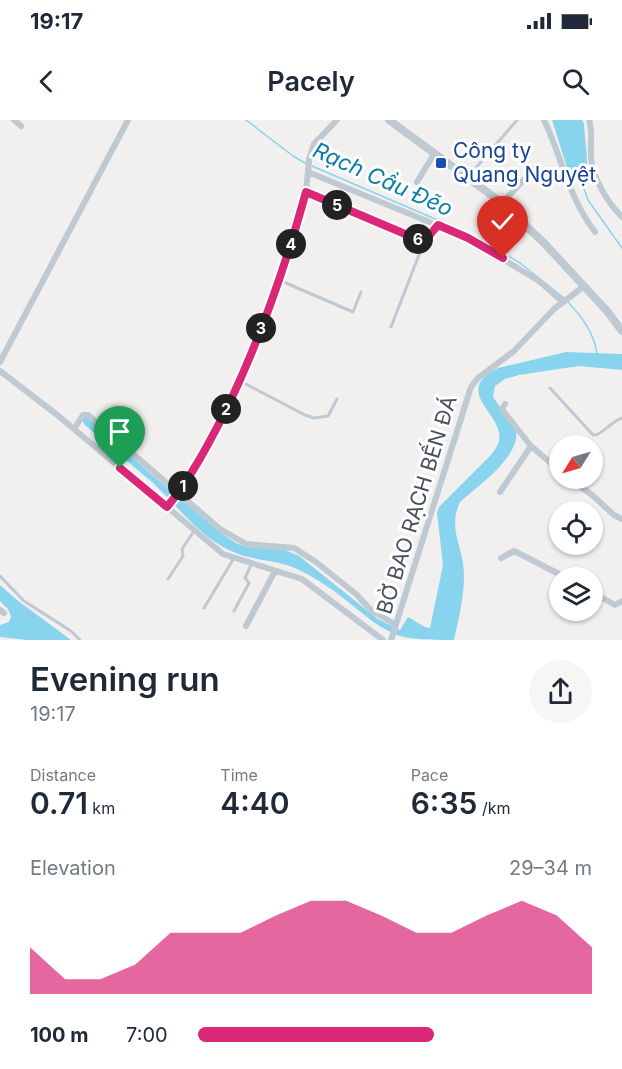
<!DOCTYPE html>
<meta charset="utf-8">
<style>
body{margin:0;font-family:Inter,sans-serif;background:#f6f6f7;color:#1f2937;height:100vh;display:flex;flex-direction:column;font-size:22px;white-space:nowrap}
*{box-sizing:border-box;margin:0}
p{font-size:20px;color:#747a83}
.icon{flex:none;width:33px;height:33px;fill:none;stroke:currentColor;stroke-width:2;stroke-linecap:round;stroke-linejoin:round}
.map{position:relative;height:520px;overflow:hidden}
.drawer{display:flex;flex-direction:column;background:#fff;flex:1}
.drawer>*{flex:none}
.needle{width:39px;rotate:233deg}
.fabs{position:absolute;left:549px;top:315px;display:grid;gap:12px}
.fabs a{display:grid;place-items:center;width:54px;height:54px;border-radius:50%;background:#fff;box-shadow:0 2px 4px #0004;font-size:30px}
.pin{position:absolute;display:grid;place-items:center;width:51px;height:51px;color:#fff;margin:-62px -26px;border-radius:50% 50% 50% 0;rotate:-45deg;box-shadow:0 0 6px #0007}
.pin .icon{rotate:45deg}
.km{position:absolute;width:30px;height:30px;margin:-15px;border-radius:50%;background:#222;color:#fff;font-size:16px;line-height:30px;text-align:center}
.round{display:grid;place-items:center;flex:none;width:63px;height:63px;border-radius:32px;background:#f6f6f7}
.summary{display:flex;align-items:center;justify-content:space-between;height:102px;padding:0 30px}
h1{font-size:33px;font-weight:600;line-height:45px}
.stats{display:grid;grid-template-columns:repeat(3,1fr);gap:9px;height:102px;padding:6px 30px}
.stats div{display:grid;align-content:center}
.stats b{font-size:30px;font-weight:600}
.stats small{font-size:16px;font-weight:400}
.stats p{font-size:16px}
.chart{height:168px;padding:12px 30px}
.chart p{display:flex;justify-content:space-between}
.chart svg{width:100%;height:108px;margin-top:6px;fill:#db2777;opacity:.7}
ul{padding:0 30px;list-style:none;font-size:20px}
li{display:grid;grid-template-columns:96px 72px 1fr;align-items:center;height:45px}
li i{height:15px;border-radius:8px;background:#db2777}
.status{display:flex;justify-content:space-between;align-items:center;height:42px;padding:0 30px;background:#fff;direction:ltr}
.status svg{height:16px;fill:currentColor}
header{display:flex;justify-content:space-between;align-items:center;height:78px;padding:0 30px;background:#fff;font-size:27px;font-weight:600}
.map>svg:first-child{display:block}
.water{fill:#88d4ee}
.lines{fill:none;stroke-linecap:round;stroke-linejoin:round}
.stream{stroke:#88d4ee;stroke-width:1.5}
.service{stroke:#bfc9d1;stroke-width:3}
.minor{stroke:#bfc9d1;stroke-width:6}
.tertiary{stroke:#bfc9d1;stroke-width:8}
.route-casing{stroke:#fff;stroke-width:12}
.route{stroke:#db2777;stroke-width:8}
.transit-dot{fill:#1a4fb4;stroke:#fff;stroke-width:2}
.labels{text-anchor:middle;stroke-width:6;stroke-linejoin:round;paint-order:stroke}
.transit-label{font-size:21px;fill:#164399;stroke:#fff;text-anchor:start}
.street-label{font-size:21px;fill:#47515d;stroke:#fff}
.water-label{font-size:22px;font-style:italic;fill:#087ea6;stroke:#fff}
</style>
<div class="status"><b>19:17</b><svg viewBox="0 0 49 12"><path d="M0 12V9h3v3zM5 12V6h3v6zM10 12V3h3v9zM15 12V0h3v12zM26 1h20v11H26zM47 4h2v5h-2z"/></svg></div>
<header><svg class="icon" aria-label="back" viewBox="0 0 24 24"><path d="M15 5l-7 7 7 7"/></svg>Pacely<svg class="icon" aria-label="search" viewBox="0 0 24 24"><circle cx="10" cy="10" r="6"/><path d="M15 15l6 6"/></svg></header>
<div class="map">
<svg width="622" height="520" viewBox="0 0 622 520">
<rect width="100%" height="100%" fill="#f2efef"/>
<path class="water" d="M552 0H582L584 4 588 51 570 57Z
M566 232 622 234V250L579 246 519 255 505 259 495 266 493 277 516 310C521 336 478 366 460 382 447 410 464 427 464 455 464 478 459 498 454 520 437 520 420 520 404 517 380 511 362 492 343 478 331 468 315 458 301 451 279 439 254 442 231 431 200 417 177 386 153 363 130 343 106 324 84 304L82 300 87 296 151 354 221 413 236 423 246 427 285 430 299 436 378 499 400 510 408 497 425 507 430 508 443 445 437 393 439 387 491 335C496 328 501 322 499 313 495 289 455 270 498 248Z
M0 465 17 480 71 520H27L0 517V505L9 502 11 497 8 489 0 481Z"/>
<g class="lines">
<path class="stream" d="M246 0 293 36 305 43
M312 46 477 117 520 143 564 178
M579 54 588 80 622 128
M567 181C582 197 593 211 597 233"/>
<path class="service" d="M468 57 517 0
M279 160 353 192 361 172
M391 207 424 122 438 106
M240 261 305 295 314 298 328 296 337 279
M550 268 593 315H596C606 310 612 302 622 298
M0 456 24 481 71 511 80 520
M168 459 183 436 182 429 194 411
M204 488 234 438
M234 491 249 463 245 458 252 443"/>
<path class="minor" d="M14 0 21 6
M544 0C562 37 569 79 595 112
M589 0C593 12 590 25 591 38 593 59 608 83 622 97
M308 52 468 118 539 161 563 182
M417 62 434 34
M306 72 424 122
M502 83 535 48
M0 242 128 0
M0 251 56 294 223 434 302 459 383 520
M505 284 502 289 504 292 531 326
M74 309 83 295H88L220 409 246 424 294 428 316 442 356 474 371 490 396 505
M568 358 592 375 614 395 622 399
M500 372 531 326 560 351
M167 387 202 338 240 261 291 127 306 72 309 40 314 24 337 0
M501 438 514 431 567 458
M592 472 615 485 622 481
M0 490 4 493
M246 506 275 451
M391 520 471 267 478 258 514 231 554 189 583 167"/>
<path class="tertiary" d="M389 0 502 83 545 124 607 191 622 211"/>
</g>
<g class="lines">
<g class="route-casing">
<path id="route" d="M120 348 167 387C190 359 207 327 224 294 259 223 285 148 306 72L424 122 438 105 468 118 503 138"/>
</g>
<use href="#route" class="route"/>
</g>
<rect class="transit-dot" x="435" y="37" width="12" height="12" rx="3"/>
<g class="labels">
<g class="transit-label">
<text x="453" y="38">Công ty<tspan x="453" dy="24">Quang Nguyệt</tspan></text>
</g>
<g class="street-label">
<text transform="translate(417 385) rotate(-73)" y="7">BỜ BAO RẠCH BẾN ĐÁ</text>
</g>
<g class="water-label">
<text transform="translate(383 59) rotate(24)" y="8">Rạch Cầu Đẽo</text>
</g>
</g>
</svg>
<div class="fabs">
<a><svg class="needle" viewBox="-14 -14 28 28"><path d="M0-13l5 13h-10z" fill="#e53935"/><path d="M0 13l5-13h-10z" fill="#747a83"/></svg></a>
<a><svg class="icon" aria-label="locate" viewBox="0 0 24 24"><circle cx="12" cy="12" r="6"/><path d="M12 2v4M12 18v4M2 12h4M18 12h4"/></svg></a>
<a><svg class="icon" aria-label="layers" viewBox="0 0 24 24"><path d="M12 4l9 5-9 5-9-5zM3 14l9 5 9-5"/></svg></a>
</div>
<div class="pin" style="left:120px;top:348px;background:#1e9e55"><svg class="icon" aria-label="arrive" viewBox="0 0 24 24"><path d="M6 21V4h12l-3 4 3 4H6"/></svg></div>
<div class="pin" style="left:503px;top:138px;background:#d93025"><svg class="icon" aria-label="check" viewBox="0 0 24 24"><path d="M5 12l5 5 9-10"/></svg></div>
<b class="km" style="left:183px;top:366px">1</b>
<b class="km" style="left:226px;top:289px">2</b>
<b class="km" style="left:261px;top:208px">3</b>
<b class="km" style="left:291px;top:124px">4</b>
<b class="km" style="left:337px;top:85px">5</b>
<b class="km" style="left:418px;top:119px">6</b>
</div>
<section class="drawer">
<div class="summary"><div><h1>Evening run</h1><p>19:17</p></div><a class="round"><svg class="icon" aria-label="share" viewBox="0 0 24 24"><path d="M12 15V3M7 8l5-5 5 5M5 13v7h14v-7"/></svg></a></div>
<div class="stats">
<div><p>Distance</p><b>0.71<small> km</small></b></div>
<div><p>Time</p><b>4:40</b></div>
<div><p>Pace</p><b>6:35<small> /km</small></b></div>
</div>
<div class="chart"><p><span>Elevation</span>29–34 m</p>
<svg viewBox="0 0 160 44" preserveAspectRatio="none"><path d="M0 44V25L10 38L20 38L30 32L40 19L50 19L60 19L70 12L80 6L90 6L100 12L110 19L120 19L130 12L140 6L150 12L160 25V44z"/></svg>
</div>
<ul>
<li><b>100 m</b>7:00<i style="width:60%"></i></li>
</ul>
</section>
